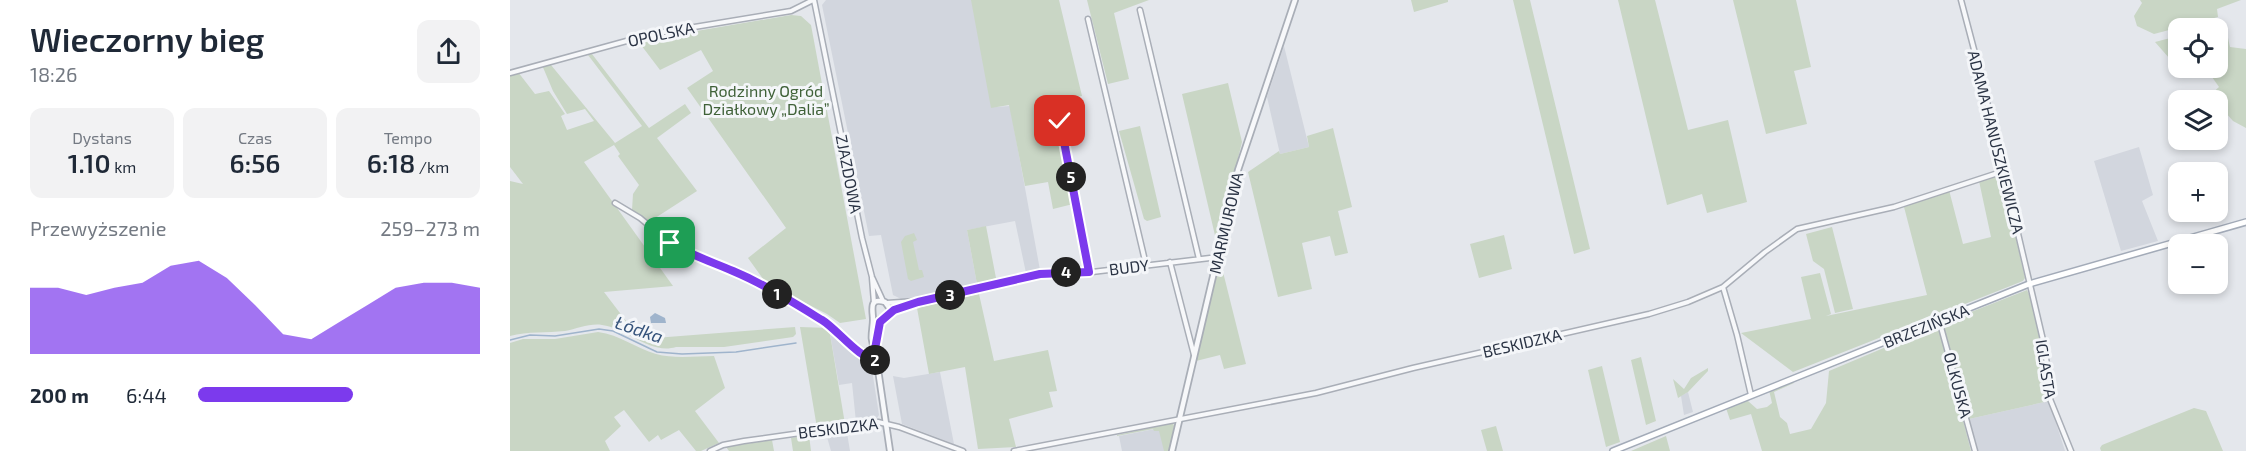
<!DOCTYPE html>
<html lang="pl">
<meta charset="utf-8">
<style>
body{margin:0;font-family:"Exo 2",sans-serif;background:#f2f2f3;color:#1f2937;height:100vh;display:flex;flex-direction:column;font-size:22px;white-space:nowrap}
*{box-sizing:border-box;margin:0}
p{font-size:20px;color:#747a83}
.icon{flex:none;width:33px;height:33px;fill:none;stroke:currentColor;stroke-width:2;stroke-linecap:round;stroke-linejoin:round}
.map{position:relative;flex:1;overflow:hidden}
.side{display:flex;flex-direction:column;background:#fff;width:510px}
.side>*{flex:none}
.tools{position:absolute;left:1658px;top:18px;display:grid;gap:12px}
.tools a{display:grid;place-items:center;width:60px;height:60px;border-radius:12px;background:#fff;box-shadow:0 3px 9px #0003;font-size:30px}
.pin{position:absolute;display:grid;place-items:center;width:51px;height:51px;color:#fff;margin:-26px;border-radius:12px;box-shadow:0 3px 9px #0006}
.km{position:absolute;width:30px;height:30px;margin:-15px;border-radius:50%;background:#222;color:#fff;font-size:16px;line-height:30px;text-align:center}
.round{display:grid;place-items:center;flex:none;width:63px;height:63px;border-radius:12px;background:#f2f2f3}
.head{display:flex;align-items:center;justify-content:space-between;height:102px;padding:0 30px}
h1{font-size:33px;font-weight:600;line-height:45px}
.figures{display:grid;grid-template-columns:repeat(3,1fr);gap:9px;height:102px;padding:6px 30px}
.figures div{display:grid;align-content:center;border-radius:12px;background:#f2f2f3;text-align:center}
.figures b{font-size:26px;font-weight:600}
.figures small{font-size:16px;font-weight:400}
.figures p{font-size:16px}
.chart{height:168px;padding:12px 30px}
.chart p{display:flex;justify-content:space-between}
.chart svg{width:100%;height:108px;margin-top:6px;fill:#7c3aed;opacity:.7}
ul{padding:0 30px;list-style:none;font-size:20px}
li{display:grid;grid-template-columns:96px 72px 1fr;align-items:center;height:45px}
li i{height:15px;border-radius:8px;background:#7c3aed}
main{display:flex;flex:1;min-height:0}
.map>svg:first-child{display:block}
.built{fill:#d2d6de}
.green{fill:#c9d6c5}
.water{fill:#9fb4cc}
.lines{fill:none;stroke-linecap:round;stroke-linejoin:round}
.stream{stroke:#9fb4cc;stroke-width:1.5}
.minor-casing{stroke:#a9aeb7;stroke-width:7}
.tertiary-casing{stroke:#a9aeb7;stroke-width:8}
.primary-casing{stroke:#a3abb8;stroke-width:8}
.minor{stroke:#f7f8fa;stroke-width:4}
.tertiary{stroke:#f7f8fa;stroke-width:4.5}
.primary{stroke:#fff;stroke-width:5}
.route-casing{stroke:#fff;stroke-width:12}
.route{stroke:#7c3aed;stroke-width:8}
.labels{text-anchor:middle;stroke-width:6;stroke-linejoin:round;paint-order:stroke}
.street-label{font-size:16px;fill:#2b3445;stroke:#f4f6f9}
.park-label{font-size:16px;fill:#3f6138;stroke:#f4f6f9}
.water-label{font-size:18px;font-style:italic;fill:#34527a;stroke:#f4f6f9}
</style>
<main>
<section class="side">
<div class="head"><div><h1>Wieczorny bieg</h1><p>18:26</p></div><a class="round"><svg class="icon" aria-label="share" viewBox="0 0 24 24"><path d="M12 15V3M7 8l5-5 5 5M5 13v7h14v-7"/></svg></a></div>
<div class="figures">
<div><p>Dystans</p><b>1.10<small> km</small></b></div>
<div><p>Czas</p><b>6:56</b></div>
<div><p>Tempo</p><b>6:18<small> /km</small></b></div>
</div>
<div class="chart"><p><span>Przewyższenie</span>259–273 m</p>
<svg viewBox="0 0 160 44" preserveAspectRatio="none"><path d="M0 44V17L10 17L20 20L30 17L40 15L50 8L60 6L70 13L80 24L90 36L100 38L110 31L120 24L130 17L140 15L150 15L160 17V44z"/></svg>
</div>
<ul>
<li><b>200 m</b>6:44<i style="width:55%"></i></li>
</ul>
</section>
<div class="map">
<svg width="1736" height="451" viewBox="0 0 1736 451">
<rect width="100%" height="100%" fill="#e4e7ec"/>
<path class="built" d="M316 0H463L486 107 500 106 530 270 516 273 505 221 457 230 467 284 393 300 383 295 371 235 359 236 312 5Z
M774 46 799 147 770 154 757 97Z
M1629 147 1643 195 1632 201 1648 241 1611 251 1584 161Z
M319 328 361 363 369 415 367 418 346 422 342 383 329 385Z
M430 372 444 444 392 424 383 376 394 378Z
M1178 392 1183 412 1174 415 1171 396Z
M1539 401 1555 451H1466L1459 419Z
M660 426 659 451H612L609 436Z
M337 433 340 451H321L317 437Z"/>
<path class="green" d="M461 0H549L572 96 543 100 563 204 543 209 538 182 515 186 499 105 481 108Z
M577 0H639L604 13 619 79 598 84Z
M901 0H938V2L904 12Z
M1003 0H1020L1080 249 1064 254Z
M1108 0H1145L1178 130 1218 120 1237 202 1197 213 1192 194 1157 205Z
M1223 0H1286L1301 67 1284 71 1297 124 1256 134Z
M1630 0H1731L1707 9 1708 17 1644 34 1627 26 1624 16 1632 3Z
M281 15 291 16 301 25 356 319 330 323 317 314 256 283 238 258 276 228 177 88 203 71 191 50 150 70 128 41Z
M1715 24 1720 47 1736 49V128L1723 121 1707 103V100L1700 95 1709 87 1702 77 1679 70 1681 68H1707V28H1697Z
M1668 36V66L1667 67 1645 42Z
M82 54 139 128 175 104 181 113 147 138 187 191 139 222 122 210 123 194 129 185 108 156 110 154 104 145 74 162 163 286 94 292 129 338 132 339 285 327 286 334 283 337 214 347H166C140 355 117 328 92 325 80 323 67 329 55 331 37 333 18 331 0 336V181L13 184 0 167V75L8 72 25 94 39 91 55 114 51 116 57 130 84 121 75 109 57 114 43 91 32 65H41L105 143 132 126 78 55Z
M718 83 732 142 707 244 672 94Z
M630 126 651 217 637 221 634 219 609 131Z
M823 128 842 207 828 211 838 253 825 256 820 236 792 243 802 289 768 297 738 172 769 151 770 154 799 147 797 136Z
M1489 175 1492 177 1515 278 1513 281 1283 372 1231 333 1301 319 1291 277 1310 273 1321 314 1316 316 1417 295 1394 207 1439 190 1453 244 1481 237 1469 181Z
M476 226 486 278 467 284 457 230Z
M1322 227 1343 309 1325 313 1314 269 1303 261 1296 234Z
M404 233 407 240 403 242 409 270H412L414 277 401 281 398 279 391 242 395 236Z
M994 235 1002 269 969 278 960 244Z
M710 260 736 364 714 369 710 355 686 361Z
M1517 290C1526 308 1533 348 1535 369 1536 380 1535 390 1539 401L1459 419 1433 323Z
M469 294 484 361 538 350 547 391 539 392 543 407 499 419 506 447 468 449 455 367 419 374 407 308Z
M1426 326 1429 328 1461 451H1252L1241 414 1220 420 1216 408 1230 402 1238 401 1247 409 1257 407 1262 403 1259 390 1283 381 1284 383 1264 392 1270 417 1277 423 1280 434 1301 429 1316 403 1319 371Z
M290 327 319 328 335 424 307 428Z
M88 332C110 335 126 348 146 354 164 359 186 356 204 356L215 388 185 411 209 443 191 451H186L169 430 151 440 148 435 139 442 114 410 104 417 111 426 95 441 100 451H0V343L13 339H45Z
M1131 357 1146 421 1136 425 1121 360Z
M1092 366 1110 442 1096 447 1078 370Z
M1198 368V371L1178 392 1168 398 1163 379 1174 389 1181 378Z
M1684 408 1696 411 1713 451H1591L1590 448 1592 445Z
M663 423 664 426 660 451H654L649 431H644L643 429 607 436V435Z
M986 426 993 451H977L971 430Z
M299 435 301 451H283L281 438Z
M1156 436 1160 451H1121Z
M262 440 264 451H219L216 447Z"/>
<path class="water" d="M145 313 155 318 156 323H141L140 317Z"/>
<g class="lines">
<path class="stream" d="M0 340 20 335 45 336 89 329 103 331 147 352 172 354 226 352 286 343"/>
<g class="minor-casing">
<path id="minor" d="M304 0 352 238 362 277 373 301
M1451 0 1471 76 1533 340 1538 370V394L1561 451
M630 10 689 259
M578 19 636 265
M0 73 142 34 281 11 303 0
M550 121 579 272
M105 203 130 218 160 243 186 257 224 271 314 321 350 353 361 360H367
M660 262 684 355
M362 278 364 303
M1213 287 1227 335 1241 395
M377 303 420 300 537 273 582 272 700 258H707
M379 313 407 302
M1429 320 1465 451
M200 451 213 445 234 441 368 422 389 427 453 451
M504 451 806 393 903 368 1139 314 1178 302 1213 287 1255 252 1287 229 1384 207 1494 171"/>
</g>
<g class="tertiary-casing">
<path id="tertiary" d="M371 319 378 315 380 309 375 302C358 297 363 310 363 320 363 330 359 339 365 349L380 451
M365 349 371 319
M662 451 728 170 785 0"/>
</g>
<g class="primary-casing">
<path id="primary" d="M1103 451 1519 284 1736 222"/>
</g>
<use href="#minor" class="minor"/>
<use href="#tertiary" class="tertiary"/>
<use href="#primary" class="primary"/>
</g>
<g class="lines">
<g class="route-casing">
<path id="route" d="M160 243C181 255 202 262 223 271 254 284 284 303 312 320 327 329 350 360 367 360L365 349 370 322 384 310 408 302 530 274 579 272 550 121"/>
</g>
<use href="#route" class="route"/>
</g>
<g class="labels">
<g class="street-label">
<text transform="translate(151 34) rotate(-12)" y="6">OPOLSKA</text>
<text transform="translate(1486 142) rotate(76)" y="6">ADAMA HANUSZKIEWICZA</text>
<text transform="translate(339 174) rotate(79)" y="6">ZJAZDOWA</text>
<text transform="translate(716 223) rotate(-77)" y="6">MARMUROWA</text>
<text transform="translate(619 267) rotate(-7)" y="6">BUDY</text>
<text transform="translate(1416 326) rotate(-22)" y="6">BRZEZIŃSKA</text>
<text transform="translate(1012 343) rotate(-13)" y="6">BESKIDZKA</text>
<text transform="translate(1536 369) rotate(81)" y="6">IGLASTA</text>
<text transform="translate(1448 385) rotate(75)" y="6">OLKUSKA</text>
<text transform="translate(328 428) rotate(-7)" y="6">BESKIDZKA</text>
</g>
<g class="park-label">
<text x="256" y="97">Rodzinny Ogród<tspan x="256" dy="18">Działkowy „Dalia”</tspan></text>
</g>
<g class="water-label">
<text transform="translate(129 330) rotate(19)" y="6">Łódka</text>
</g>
</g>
</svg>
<div class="tools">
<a><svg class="icon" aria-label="locate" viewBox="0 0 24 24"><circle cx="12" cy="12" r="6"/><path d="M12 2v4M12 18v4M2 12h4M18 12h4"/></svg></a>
<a><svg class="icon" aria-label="layers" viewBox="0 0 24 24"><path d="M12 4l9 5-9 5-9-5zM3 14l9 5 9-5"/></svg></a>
<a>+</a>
<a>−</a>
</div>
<div class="pin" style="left:160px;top:243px;background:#1e9e55"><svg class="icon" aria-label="arrive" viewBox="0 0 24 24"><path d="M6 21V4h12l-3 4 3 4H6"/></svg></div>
<div class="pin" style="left:550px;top:121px;background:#d93025"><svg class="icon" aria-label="check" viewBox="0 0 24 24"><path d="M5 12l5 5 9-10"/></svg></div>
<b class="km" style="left:267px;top:294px">1</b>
<b class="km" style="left:365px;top:360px">2</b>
<b class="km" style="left:440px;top:295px">3</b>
<b class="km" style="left:556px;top:272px">4</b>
<b class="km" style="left:561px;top:177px">5</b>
</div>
</main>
